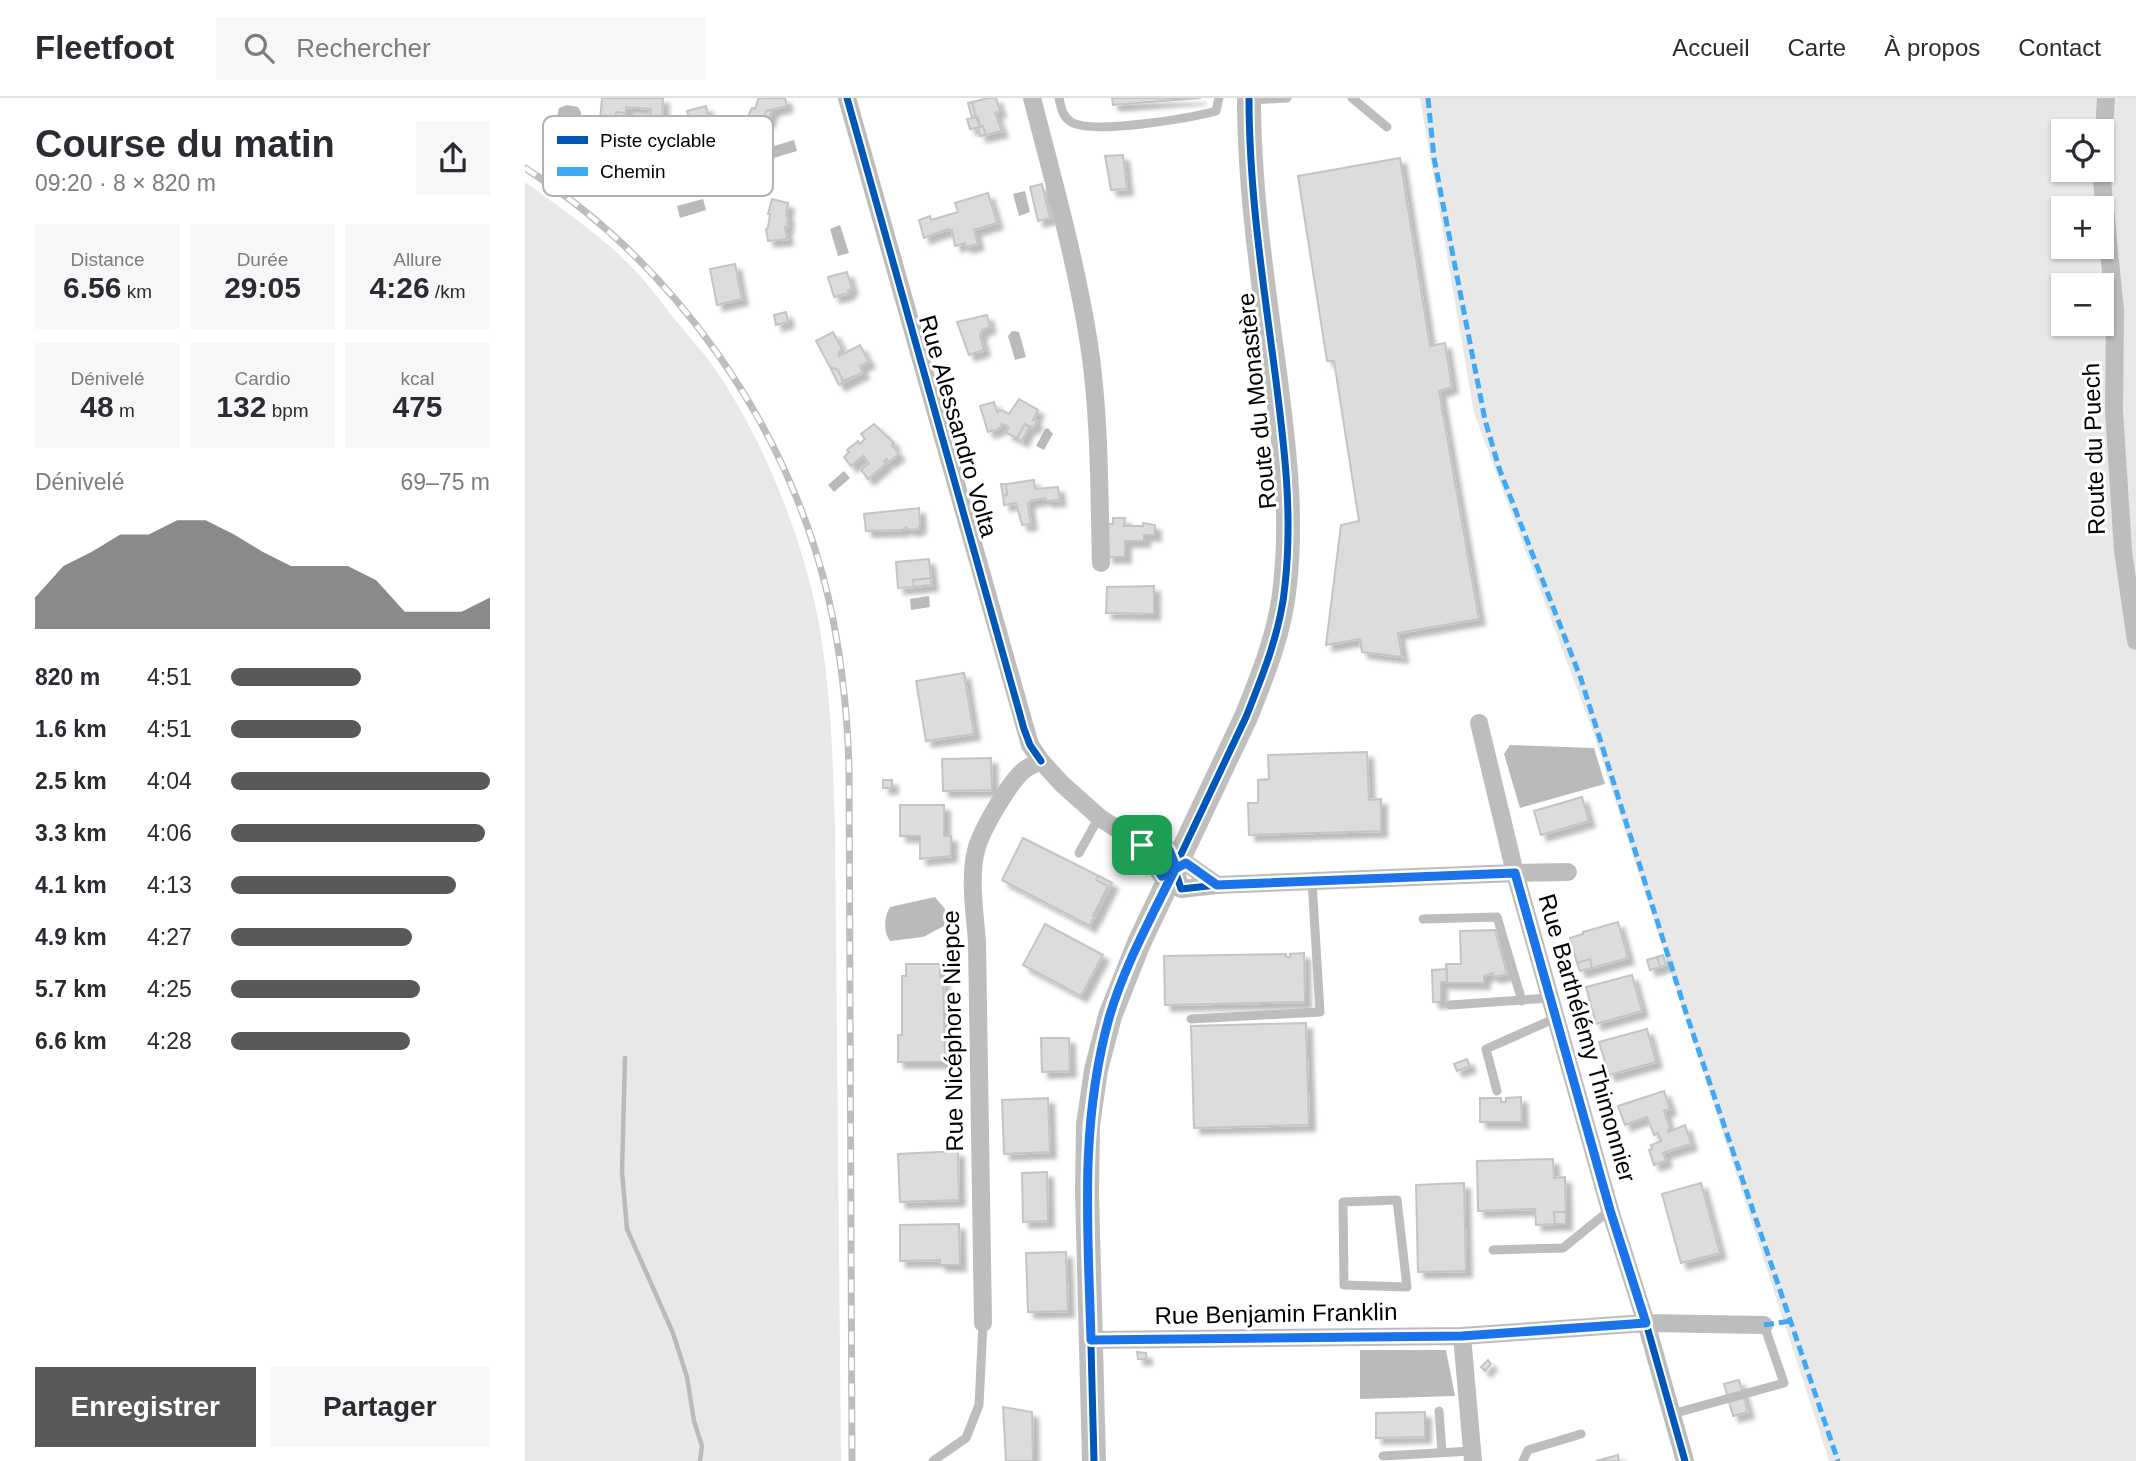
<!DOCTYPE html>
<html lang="fr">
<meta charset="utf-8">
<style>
body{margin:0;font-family:Arial,sans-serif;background:#f7f7f7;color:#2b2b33;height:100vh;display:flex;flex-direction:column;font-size:26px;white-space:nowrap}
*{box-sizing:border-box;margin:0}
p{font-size:23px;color:#7c7c81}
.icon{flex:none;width:38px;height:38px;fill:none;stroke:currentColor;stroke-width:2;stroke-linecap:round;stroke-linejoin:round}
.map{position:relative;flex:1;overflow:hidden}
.sheet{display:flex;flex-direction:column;background:#fff;width:525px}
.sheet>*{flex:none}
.tools{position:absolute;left:1526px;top:21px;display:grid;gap:14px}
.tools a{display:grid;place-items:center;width:63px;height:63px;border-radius:0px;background:#fff;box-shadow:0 2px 5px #0004;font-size:35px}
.pin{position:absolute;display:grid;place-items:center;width:60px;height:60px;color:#fff;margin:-30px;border-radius:14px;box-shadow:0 4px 10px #0006}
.round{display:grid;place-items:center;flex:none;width:74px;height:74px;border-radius:0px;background:#f7f7f7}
.headline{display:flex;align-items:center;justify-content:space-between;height:119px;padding:0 35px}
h1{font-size:38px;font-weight:800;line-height:52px}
.stats{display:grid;grid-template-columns:repeat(3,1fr);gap:10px;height:119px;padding:7px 35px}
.stats div{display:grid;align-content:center;border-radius:0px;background:#f7f7f7;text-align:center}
.stats b{font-size:30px;font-weight:800}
.stats small{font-size:19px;font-weight:400}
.stats p{font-size:19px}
.chart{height:196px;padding:14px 35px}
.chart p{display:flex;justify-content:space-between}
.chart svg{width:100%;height:126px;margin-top:7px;fill:#595959;opacity:.7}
.cta{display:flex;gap:14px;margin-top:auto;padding:14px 35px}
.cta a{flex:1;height:80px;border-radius:0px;background:#595959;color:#fff;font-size:28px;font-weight:800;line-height:80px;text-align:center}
.cta a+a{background:#f7f7f7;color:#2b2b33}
ul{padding:0 35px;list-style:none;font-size:23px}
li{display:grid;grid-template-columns:112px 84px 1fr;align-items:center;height:52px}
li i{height:18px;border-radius:9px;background:#595959}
header{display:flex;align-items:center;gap:42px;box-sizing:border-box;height:98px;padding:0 35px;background:#fff;border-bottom:2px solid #e1e1e2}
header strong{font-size:33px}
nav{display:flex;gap:38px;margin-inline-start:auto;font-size:24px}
.search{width:490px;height:63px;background:#f7f7f7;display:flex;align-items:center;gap:18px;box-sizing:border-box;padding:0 24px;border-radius:0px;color:#7c7c81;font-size:26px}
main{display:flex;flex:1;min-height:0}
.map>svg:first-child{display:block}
.green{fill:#e8e8e8;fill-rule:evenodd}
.water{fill:#bababa}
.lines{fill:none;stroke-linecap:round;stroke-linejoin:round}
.stream{stroke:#bababa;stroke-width:4.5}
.building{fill:#dcdcdc;stroke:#c4c4c4;stroke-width:2;filter:url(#shadow)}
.lane{stroke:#bdbdbd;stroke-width:9}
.street{stroke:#bdbdbd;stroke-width:18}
.secondary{stroke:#bfbfbf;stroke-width:24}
.rail-casing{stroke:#bdbdbd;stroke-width:7}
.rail{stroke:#fff;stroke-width:4.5;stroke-dasharray:13;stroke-linecap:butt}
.quiet{stroke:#3fa9f5;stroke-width:5;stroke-dasharray:10 5;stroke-linecap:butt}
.cycleway-casing{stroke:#fff;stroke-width:11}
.cycleway{stroke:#0057b8;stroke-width:7}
.route-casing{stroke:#fff;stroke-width:14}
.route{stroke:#1a73e8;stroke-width:9}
.labels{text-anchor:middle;stroke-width:6;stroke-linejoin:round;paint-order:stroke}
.street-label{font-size:24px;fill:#000;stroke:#fff}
.key{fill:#fff;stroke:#b2b2b2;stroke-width:2}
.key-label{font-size:19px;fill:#000}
</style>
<header>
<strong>Fleetfoot</strong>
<div class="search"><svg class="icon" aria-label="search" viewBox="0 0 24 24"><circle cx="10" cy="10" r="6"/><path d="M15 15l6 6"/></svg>Rechercher</div>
<nav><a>Accueil</a><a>Carte</a><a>À propos</a><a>Contact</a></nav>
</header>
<main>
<section class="sheet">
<div class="headline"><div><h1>Course du matin</h1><p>09:20 · 8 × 820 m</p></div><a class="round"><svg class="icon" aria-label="share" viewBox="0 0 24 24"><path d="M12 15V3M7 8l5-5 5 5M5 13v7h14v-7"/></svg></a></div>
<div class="stats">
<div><p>Distance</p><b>6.56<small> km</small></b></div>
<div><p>Durée</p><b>29:05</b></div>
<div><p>Allure</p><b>4:26<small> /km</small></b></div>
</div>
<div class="stats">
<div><p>Dénivelé</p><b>48<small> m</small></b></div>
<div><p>Cardio</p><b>132<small> bpm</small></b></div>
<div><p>kcal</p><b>475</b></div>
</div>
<div class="chart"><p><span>Dénivelé</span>69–75 m</p>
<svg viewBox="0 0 160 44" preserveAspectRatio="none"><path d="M0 44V33L10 22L20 17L30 11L40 11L50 6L60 6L70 11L80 17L90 22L100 22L110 22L120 27L130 38L140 38L150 38L160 33V44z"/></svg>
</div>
<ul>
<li><b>820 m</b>4:51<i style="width:50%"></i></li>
<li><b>1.6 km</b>4:51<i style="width:50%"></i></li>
<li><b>2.5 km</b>4:04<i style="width:100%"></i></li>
<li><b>3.3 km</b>4:06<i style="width:98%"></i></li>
<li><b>4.1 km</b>4:13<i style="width:87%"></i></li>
<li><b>4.9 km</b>4:27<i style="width:70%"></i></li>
<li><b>5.7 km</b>4:25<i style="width:73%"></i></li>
<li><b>6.6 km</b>4:28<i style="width:69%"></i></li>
</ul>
<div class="cta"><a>Enregistrer</a><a>Partager</a></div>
</section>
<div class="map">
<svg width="1611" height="1363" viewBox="0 0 1611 1363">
<defs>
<filter id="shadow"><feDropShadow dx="6" dy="6" stdDeviation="2" flood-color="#0004"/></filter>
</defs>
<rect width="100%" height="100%" fill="#fff"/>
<path class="green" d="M895 0H1611V1363H1304L1067 631 949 315ZM1538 33H1577V72H1538ZM1538 110H1577V149H1538ZM1538 187H1577V226H1538Z
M0 84C33 108 75 137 104 166 120 182 134 201 148 219 160 234 173 248 185 264 235 333 277 437 293 521 306 590 308 661 310 732L316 1363H0Z"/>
<path class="water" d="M42 7 53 9 56 14V31L49 34 38 33 31 22 34 10Z
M269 42 272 53 242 62 239 51Z
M500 93 505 114 494 118 488 96Z
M178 101 181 112 155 120 152 108Z
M315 127 324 155 313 158 305 131Z
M487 233 494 234 501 259 490 262 483 238Z
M523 330 528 336 519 352 511 348 520 331Z
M319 373 325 380 309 394 303 387Z
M404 498 405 509 386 512 385 501Z
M985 647 1069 650 1080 686 995 710 979 656Z
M410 799 420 811 419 828 398 839 365 843C358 833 359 819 365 809Z
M835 1252H921L930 1298 835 1301Z"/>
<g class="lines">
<path class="stream" d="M100 960 97 1074 102 1131 148 1235 162 1279 169 1323 177 1348 175 1363"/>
</g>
<path class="building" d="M77 0H138L137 22 125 21 126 11 101 9V15L91 14 89 34 99 35 98 42H96L95 46 73 44Z
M238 0H260L262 8 241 13 238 23 234 22 232 31 219 27 227 10 230 11 233 1Z
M464 0H471L475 13 470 15 477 33 461 37 458 28 455 29 451 19 447 4Z
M587 0H676L588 7Z
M447 4 451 19 447 20 443 5Z
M181 8 186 27 167 32 162 13Z
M247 12 243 24 238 23 241 13Z
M91 14 101 15 99 35 89 34Z
M453 19 455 29 445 31 442 21Z
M458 28 461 37 455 38 453 29Z
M598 57 602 91 586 92 580 58Z
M875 60 905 248 920 245 927 289 914 293 954 521 873 535 877 559 837 554 835 541 801 547 816 427 834 423 809 263H802L773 78Z
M517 86 525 120 513 123 505 89Z
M463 95 472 125 449 132 453 146 441 149 440 145 430 148 427 132 423 133V131L399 140 394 122 405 118 406 122 433 114 430 105Z
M247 101 263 105 261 118 263 119 262 129H260L262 141 243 143 241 131 243 130 245 116H243Z
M210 166 217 201 192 207 185 171Z
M322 174 327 191 323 192 324 195 309 199 303 179Z
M261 214 263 224 251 227 249 217Z
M462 217 465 229 457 232 455 238 459 252 444 257 432 224Z
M308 234 317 251 314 253V258L335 247 344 264 335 268 338 275 318 283 313 272 305 269 291 243Z
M305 269 313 272 318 283 331 278 314 287Z
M494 301 513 312 508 322 512 323 508 330 500 326 492 340 481 335 484 329 477 326 474 331 463 334 455 308 469 304 472 314 477 312 484 316Z
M349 326 369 345 367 347 374 356 364 364 362 361 359 363 361 366 343 381 336 372 344 365 338 358 326 368 319 359 324 354 322 352 333 343 335 346 340 341 336 336Z
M500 326 504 329 497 343 492 340Z
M509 382 510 391 533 389 535 402 522 403 520 400 505 403 503 406 506 426 497 427 491 405 479 407 478 398 482 397 481 386Z
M476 386H481L482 397 478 398Z
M394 410 395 427 393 431 385 432 381 429 378 432 341 433 339 416Z
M588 420H600L599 428H618V425L630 427V437H619V443H600V459H582L583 426H588Z
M404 461 406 480 388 482 389 489 373 490 371 464Z
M406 480 407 487 389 489 388 482Z
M629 488V516L581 515 582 489Z
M439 575 449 636 401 643 391 583Z
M842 654 844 702 856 701V733L724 737 723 705H733V682L744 681 743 657Z
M466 660 467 692 418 693 417 661Z
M358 682H367V690H358Z
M1057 699 1064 723 1016 737 1009 713Z
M375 707H419V738H426V758L395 761V738H375Z
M498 740 574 778 571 782 583 788 565 828 477 782Z
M574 778 587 785 570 819 568 818 583 788 571 782Z
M1093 824 1103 860 1067 870 1065 861 1052 865 1045 840 1058 836V834Z
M520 826 578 857 556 898 498 867Z
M970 832 982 876 969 879 968 875 959 878V885H922L921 866H936L935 833Z
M779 855 780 904 640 907 639 858 761 856V859H765V856Z
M1138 857 1141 867 1135 869 1132 859Z
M1132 859 1135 869 1125 872 1122 862Z
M1065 861 1067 870 1055 873 1052 865Z
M381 866H415V879H418L420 964H373V937H377V878H381Z
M922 871V884H916V904H908L907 872Z
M1107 877 1117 913 1071 926 1061 889Z
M781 925 784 1027 669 1030 666 928Z
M1122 931 1131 964 1084 977 1074 944Z
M516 940H544L545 973 517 974Z
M942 961 945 968 932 973 929 966Z
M1139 993 1145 1011 1139 1013 1145 1031 1143 1032V1034L1160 1027 1166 1046 1138 1055 1141 1063 1129 1067 1124 1052 1127 1051 1126 1047 1136 1043 1133 1035 1129 1037 1122 1019 1100 1027 1093 1008Z
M996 999 997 1024H955V1000H976V1004H981V1000Z
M523 1000 525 1054 479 1056 477 1002Z
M433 1053 434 1102 375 1104 373 1056Z
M1028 1061 1029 1080 1040 1079 1041 1114H1029L1030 1126 1011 1127 1010 1111 953 1113 952 1063Z
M522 1074 523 1123 498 1124 497 1075Z
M939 1085 941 1173 893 1174 891 1087Z
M1176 1085 1195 1155 1156 1165 1137 1096Z
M1029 1114H1041V1126H1030Z
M434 1126 435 1167H415V1162L375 1163V1127Z
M541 1154 543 1213 503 1214 501 1155Z
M612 1254 621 1255V1261H613Z
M963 1262 966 1266 960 1273 956 1269Z
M1214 1282 1223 1314 1208 1318 1199 1286Z
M478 1309 507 1314 508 1363H481Z
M900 1314V1339L851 1340V1315Z
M1093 1357 1094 1363H1071Z"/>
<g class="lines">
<path class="lane" d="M534 0C536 9 537 18 546 24 568 37 665 20 691 13L694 0
M827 0 862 29
M726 2 762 0
M554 755 574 719
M898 821 972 819 997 903
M925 907 1025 900
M666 921 795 914 787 783
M972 993 961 951 1031 920
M872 1102 882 1189 819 1187 818 1104Z
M968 1152 1038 1150 1085 1112
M914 1313 917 1354
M1147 1316 1259 1285 1239 1227
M858 1358 947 1353
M408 1363 441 1340 454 1307 458 1225
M998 1363 1003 1352 1056 1336"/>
<path class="street" d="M322 0 505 647 516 663 537 686 574 719 616 747 637 778 661 765 692 787
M507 0C528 81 551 163 564 246 575 318 574 392 576 465
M1577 66 1581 0
M1576 72 1590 213 1589 312 1598 453 1611 543
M954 625 990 775 1043 774
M616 747 644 752 656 791 692 787 990 775 1085 1112 1121 1225 1160 1363
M458 1225 452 844C450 817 444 779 451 753 455 734 483 687 497 674 502 669 510 666 516 663
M937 1238 948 1363
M566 1242 937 1238 1121 1225 1239 1227"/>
<path class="secondary" d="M569 1363 562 1094 563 1027 571 972 585 918 614 845 721 619C738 577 756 532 760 487 768 415 759 346 750 275 738 184 724 92 724 0"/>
<g class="rail-casing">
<path id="rail" d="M0 70C150 166 262 326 303 498 316 554 322 610 324 667L327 1363"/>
</g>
<use href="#rail" class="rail"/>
<path class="quiet" d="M903 0 909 60 960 322 974 370 1056 581 1163 921 1313 1363
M1239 1227 1265 1223"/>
<g class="cycleway-casing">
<path id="cycleway" d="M322 0 499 631 505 647 516 663
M616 747 644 752 656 791 692 787 990 775 1085 1112 1121 1225 1160 1363
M569 1363 562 1094 563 1027 571 972 585 918 614 845 721 619C738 577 756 532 760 487 768 415 759 346 750 275 738 184 724 92 724 0"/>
</g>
<use href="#cycleway" class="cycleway"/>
</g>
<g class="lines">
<g class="route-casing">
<path id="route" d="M617 747 644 752 651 769C627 818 599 868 584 920 554 1028 563 1132 566 1242L937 1238 1121 1225 1085 1112 990 775 692 787 661 765 637 778 617 747"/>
</g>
<use href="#route" class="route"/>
</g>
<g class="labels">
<g class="street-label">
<text transform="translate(732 303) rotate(-96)" y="8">Route du Monastère</text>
<text transform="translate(433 328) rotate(74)" y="8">Rue Alessandro Volta</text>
<text transform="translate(1569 351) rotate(-92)" y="8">Route du Puech</text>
<text transform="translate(428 933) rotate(-91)" y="8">Rue Nicéphore Niepce</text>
<text transform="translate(1062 940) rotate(74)" y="8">Rue Barthélémy Thimonnier</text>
<text transform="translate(751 1216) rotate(-1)" y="8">Rue Benjamin Franklin</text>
</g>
</g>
<rect x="18" y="18" width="230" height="80" rx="10" class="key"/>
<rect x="32" y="38" width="31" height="8" fill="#0057b8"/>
<rect x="32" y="69" width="31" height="9" fill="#3fa9f5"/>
<g class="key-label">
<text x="75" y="49">Piste cyclable</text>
<text x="75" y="80">Chemin</text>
</g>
</svg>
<div class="tools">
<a><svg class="icon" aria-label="locate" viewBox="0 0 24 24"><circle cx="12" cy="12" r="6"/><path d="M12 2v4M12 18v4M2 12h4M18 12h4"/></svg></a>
<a>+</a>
<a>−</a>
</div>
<div class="pin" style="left:617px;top:747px;background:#1e9e55"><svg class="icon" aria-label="arrive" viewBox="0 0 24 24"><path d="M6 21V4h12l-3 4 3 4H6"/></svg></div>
</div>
</main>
